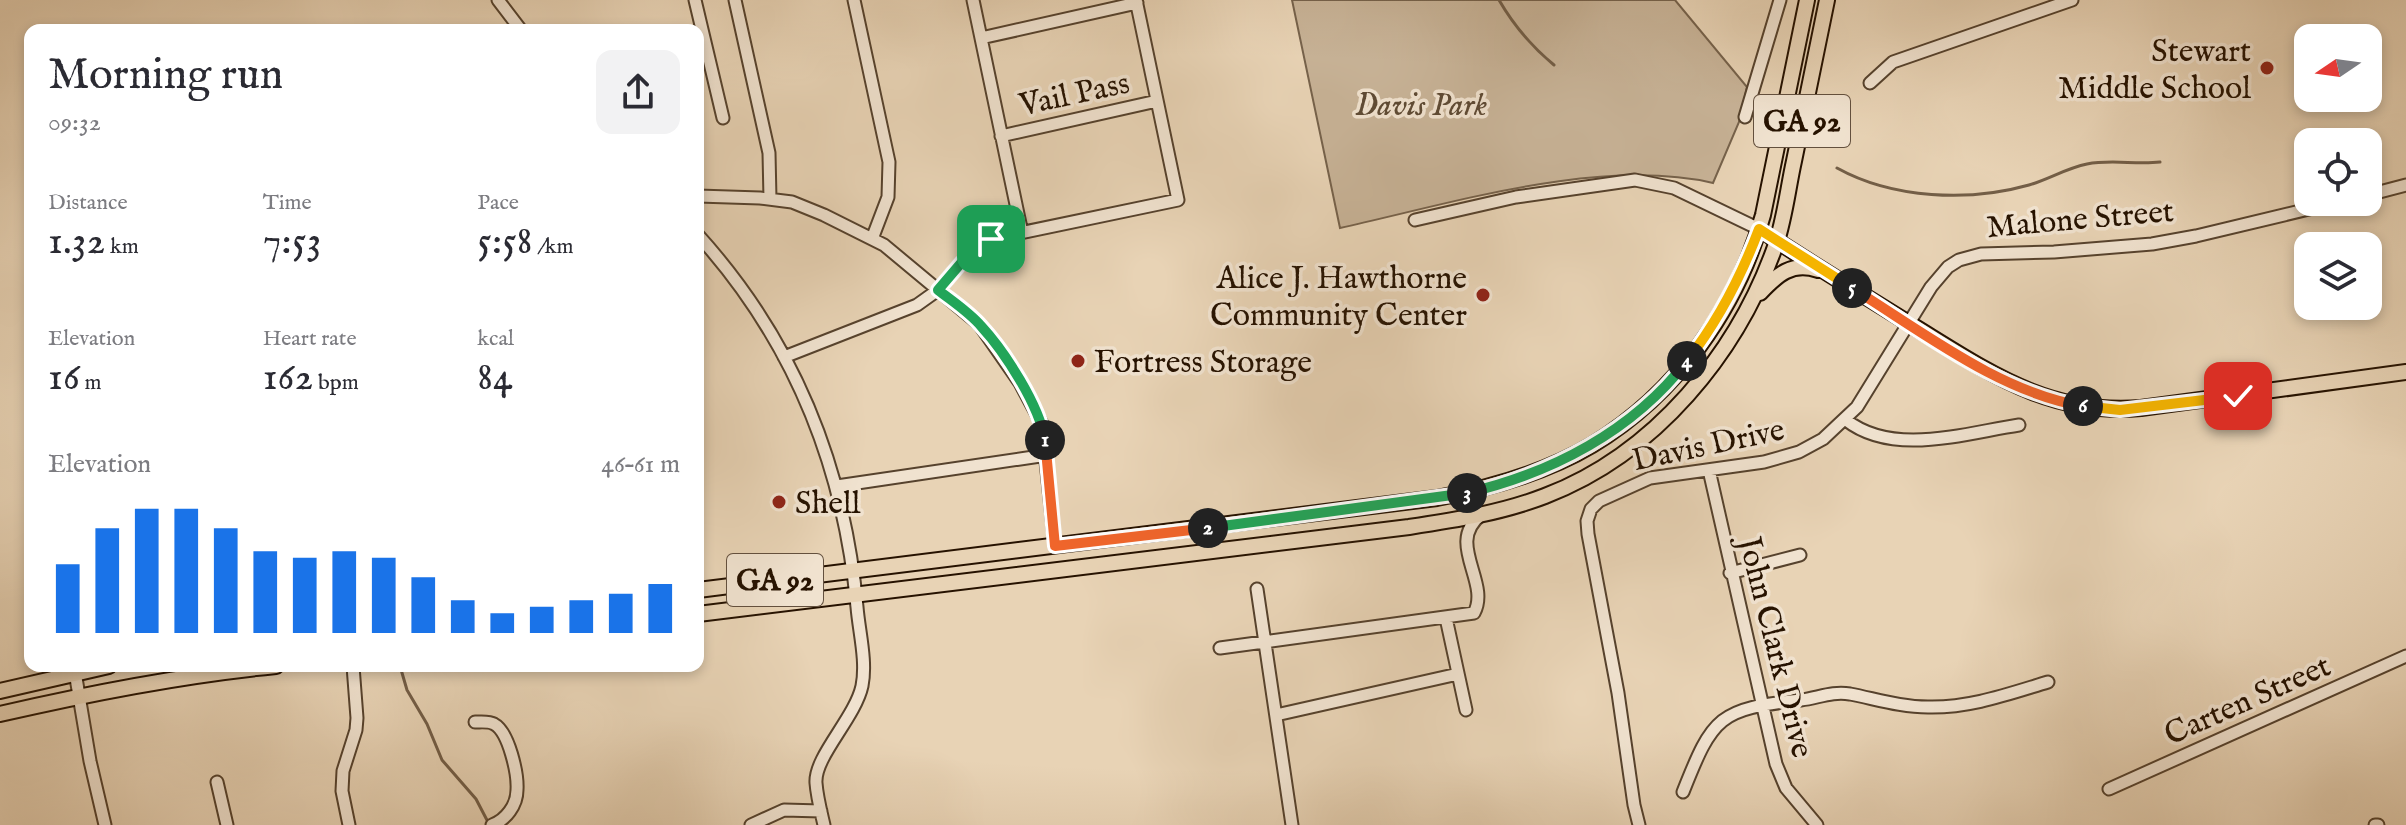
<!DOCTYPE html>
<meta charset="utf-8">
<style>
body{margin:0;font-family:"IM FELL English",serif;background:#f2f2f3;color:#2b2b33;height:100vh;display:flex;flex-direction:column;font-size:30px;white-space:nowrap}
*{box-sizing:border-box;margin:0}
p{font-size:26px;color:#7c7c81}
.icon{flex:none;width:44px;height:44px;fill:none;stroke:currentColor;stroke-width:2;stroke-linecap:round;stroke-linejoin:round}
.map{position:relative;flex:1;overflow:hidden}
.panel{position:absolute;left:24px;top:24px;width:680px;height:648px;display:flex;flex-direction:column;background:#fff;border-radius:16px;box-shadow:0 4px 12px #0003}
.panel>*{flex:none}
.needle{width:52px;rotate:257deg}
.tools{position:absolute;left:2294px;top:24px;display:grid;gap:16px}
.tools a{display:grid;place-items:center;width:88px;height:88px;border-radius:16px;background:#fff;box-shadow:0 4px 12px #0003;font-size:40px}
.pin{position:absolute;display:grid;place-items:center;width:68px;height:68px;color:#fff;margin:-34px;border-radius:16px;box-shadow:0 4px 12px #0006}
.km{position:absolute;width:40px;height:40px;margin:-20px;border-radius:50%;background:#222;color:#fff;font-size:22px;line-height:40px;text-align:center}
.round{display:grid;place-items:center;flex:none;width:84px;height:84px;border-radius:16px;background:#f2f2f3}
.headline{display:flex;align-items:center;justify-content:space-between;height:136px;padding:0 24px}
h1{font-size:44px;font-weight:600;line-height:60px}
.stats{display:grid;grid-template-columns:repeat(3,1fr);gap:12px;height:136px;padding:8px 24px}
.stats div{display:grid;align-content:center}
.stats b{font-size:40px;font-weight:600}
.stats small{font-size:22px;font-weight:400}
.stats p{font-size:22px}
.chart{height:224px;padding:16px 24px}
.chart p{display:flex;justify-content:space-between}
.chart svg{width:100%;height:144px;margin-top:8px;stroke:#1a73e8;stroke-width:6}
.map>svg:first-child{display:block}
.green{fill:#c7b296;stroke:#76624b;stroke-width:2}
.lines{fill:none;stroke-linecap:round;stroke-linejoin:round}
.stream{stroke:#735e47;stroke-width:3}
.minor-casing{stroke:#56422d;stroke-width:15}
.major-casing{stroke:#261200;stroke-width:18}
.minor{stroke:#f0e2cf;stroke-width:11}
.major{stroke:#e8d3b5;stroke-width:14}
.split-1-casing{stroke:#fff;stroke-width:16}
.split-2-casing{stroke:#fff;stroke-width:16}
.split-3-casing{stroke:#fff;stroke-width:16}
.split-4-casing{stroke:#fff;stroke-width:16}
.split-5-casing{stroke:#fff;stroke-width:16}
.split-6-casing{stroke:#fff;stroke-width:16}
.split-7-casing{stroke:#fff;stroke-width:16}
.split-1{stroke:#22a559;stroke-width:10}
.split-2{stroke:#f0652b;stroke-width:10}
.split-3{stroke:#22a559;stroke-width:10}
.split-4{stroke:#22a559;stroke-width:10}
.split-5{stroke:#f5b400;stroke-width:10}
.split-6{stroke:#f0652b;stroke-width:10}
.split-7{stroke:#f5b400;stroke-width:10}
.poi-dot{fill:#8f2418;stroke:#f0e2cf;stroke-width:3}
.labels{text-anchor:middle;stroke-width:7;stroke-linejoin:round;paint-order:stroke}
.shield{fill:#f0e2cf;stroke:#63503e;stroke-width:2}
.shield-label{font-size:30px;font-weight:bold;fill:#261200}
.poi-label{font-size:32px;fill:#261200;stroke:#f0e2cf;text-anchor:end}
.street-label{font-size:32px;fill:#261200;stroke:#f0e2cf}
.park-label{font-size:32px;font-style:italic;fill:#5e4a34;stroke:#f0e2cf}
</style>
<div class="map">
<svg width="2406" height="825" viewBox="0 0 2406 825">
<rect width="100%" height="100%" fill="#e8d3b5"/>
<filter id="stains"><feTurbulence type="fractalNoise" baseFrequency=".0025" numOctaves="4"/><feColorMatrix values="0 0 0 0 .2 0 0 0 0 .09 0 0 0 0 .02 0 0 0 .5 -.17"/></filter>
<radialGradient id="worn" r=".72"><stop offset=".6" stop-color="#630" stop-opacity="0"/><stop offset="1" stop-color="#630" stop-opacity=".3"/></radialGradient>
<path class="green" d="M1292 0H1675L1747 87 1739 122 1713 183C1600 157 1453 203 1340 228Z"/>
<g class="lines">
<path class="stream" d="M1499 0C1514 26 1531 46 1554 65
M1837 168C1893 199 1969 202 2029 185 2049 179 2067 168 2087 164 2112 159 2136 165 2160 162
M400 666 407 690 427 724 442 760 476 799 489 824"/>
<g class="minor-casing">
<path id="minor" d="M498 0 521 30
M695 0 723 118
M735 0 769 153 770 199
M854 0 889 162 888 197 872 239
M973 0 1022 233
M981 38 1137 3
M1870 83 1893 62 2072 0
M1745 117 1780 0
M1001 136 1157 101
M2368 195 2406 185
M698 196 760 198 792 202 824 215 884 245 979 324 1020 383 1042 424 1055 546
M1415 220 1516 197 1635 180 1674 188 1759 229
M698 235C794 341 844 466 857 607 859 632 867 661 862 686 855 718 814 757 816 783 817 797 821 812 824 825
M784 357 917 305 938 290 962 262 991 239 1178 200 1136 0
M1846 420C1893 457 1965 433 2019 425
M1709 470 1776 764 1786 788 1817 825
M837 486 1047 455
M1730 573 1800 555
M1257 589 1292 825
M1446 618 1466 710
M1220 648 1474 613C1491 582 1445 543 1481 515
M75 672 90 761 105 825
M1276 715 1458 674
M475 722C482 722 489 721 494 724 509 732 518 774 517 790 517 805 506 820 492 825
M217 782 227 825
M2109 789 2406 656
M1683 792C1713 716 1719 709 1801 700 1818 698 1832 691 1850 694 1876 699 1901 707 1928 707 1970 708 2008 694 2048 682
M349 825 342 791 343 771 356 730 357 718 353 666
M751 825 784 810 821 811
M1639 825 1634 805 1618 693 1588 534 1587 521 1591 509 1599 501 1650 478 1764 462 1799 452 1823 439 1857 407 1931 287 1948 267 1959 260 1981 254 2054 252 2152 244 2196 236 2338 202
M2375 825H2378"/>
</g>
<g class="major-casing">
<path id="major" d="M1771 237C1815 266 1860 293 1905 321 1983 368 2045 416 2141 408L2406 372
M1760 293C1777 275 1792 261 1818 270
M698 590 1437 498C1490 488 1545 473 1592 445 1676 394 1737 309 1763 215L1807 0
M698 614 1409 527C1455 520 1501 513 1545 496 1655 454 1738 353 1776 244 1785 217 1788 188 1794 161 1805 107 1816 54 1827 0
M0 691 109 666
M0 714C91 693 183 675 276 666"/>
</g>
<use href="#minor" class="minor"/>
<use href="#major" class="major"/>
</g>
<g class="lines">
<g class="split-1-casing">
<path id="split-1" d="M991 239 962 262 938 290C952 301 969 312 981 326 1005 352 1039 405 1045 440"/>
</g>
<g class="split-2-casing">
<path id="split-2" d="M1045 440 1055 546 1208 528"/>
</g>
<g class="split-3-casing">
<path id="split-3" d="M1208 528 1467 493"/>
</g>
<g class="split-4-casing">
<path id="split-4" d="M1467 493C1552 473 1633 431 1687 361"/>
</g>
<g class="split-5-casing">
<path id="split-5" d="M1687 361C1718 321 1741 277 1759 229L1852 288"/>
</g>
<g class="split-6-casing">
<path id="split-6" d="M1852 288C1923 332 2001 393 2083 406"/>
</g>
<g class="split-7-casing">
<path id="split-7" d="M2083 406 2120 410 2238 396"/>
</g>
<use href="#split-1" class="split-1"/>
<use href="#split-2" class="split-2"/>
<use href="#split-3" class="split-3"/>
<use href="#split-4" class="split-4"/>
<use href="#split-5" class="split-5"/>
<use href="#split-6" class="split-6"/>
<use href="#split-7" class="split-7"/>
</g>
<g class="poi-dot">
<circle cx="2267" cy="68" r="8"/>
<circle cx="1483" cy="295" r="8"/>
<circle cx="1078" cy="361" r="8"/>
<circle cx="779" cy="502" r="8"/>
</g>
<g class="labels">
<g class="shield">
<rect x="1754" y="95" width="96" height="52" rx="6"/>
<rect x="727" y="554" width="96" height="52" rx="6"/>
</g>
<g class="shield-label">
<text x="1802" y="131">GA 92</text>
<text x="775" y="590">GA 92</text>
</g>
<g class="poi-label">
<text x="2251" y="61">Stewart<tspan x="2251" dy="37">Middle School</tspan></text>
<text x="1467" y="288">Alice J. Hawthorne<tspan x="1467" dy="37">Community Center</tspan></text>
<text x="1094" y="372" text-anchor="start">Fortress Storage</text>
<text x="795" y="513" text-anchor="start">Shell</text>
</g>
<g class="street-label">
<text transform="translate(1074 93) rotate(-12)" y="11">Vail Pass</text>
<text transform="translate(2080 218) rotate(-5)" y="11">Malone Street</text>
<text transform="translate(1708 444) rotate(-12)" y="11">Davis Drive</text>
<text transform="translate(1777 647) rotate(76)" y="11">John Clark Drive</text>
<text transform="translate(2247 699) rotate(-24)" y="11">Carten Street</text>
</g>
<g class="park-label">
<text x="1421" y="115">Davis Park</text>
</g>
</g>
<rect width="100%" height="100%" filter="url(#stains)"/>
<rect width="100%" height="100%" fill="url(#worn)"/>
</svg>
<div class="tools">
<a><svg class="needle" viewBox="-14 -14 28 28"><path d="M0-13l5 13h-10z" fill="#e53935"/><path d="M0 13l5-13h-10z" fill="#7c7c81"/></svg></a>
<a><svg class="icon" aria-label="locate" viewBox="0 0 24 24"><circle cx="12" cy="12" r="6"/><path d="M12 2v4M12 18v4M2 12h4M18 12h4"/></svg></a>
<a><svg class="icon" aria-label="layers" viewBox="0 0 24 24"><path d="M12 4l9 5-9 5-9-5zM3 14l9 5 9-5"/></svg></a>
</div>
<div class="pin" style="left:991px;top:239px;background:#1e9e55"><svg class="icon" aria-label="arrive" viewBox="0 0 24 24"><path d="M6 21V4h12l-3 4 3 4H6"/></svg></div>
<div class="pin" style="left:2238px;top:396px;background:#d93025"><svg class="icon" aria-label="check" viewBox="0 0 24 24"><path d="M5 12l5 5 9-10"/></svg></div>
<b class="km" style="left:1045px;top:440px">1</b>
<b class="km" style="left:1208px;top:528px">2</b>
<b class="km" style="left:1467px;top:493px">3</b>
<b class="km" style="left:1687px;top:361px">4</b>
<b class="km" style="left:1852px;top:288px">5</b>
<b class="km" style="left:2083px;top:406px">6</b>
<section class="panel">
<div class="headline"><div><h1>Morning run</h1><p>09:32</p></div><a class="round"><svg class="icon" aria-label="share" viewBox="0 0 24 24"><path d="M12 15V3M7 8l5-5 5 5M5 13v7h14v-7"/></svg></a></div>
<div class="stats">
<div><p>Distance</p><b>1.32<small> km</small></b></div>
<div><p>Time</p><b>7:53</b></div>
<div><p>Pace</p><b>5:58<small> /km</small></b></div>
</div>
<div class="stats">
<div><p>Elevation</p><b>16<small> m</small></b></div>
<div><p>Heart rate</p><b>162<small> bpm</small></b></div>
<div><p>kcal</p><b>84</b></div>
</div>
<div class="chart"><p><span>Elevation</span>46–61 m</p>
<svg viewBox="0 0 160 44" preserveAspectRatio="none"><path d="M5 44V23M15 44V12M25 44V6M35 44V6M45 44V12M55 44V19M65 44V21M75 44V19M85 44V21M95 44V27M105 44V34M115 44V38M125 44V36M135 44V34M145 44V32M155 44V29"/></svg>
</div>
</section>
</div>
